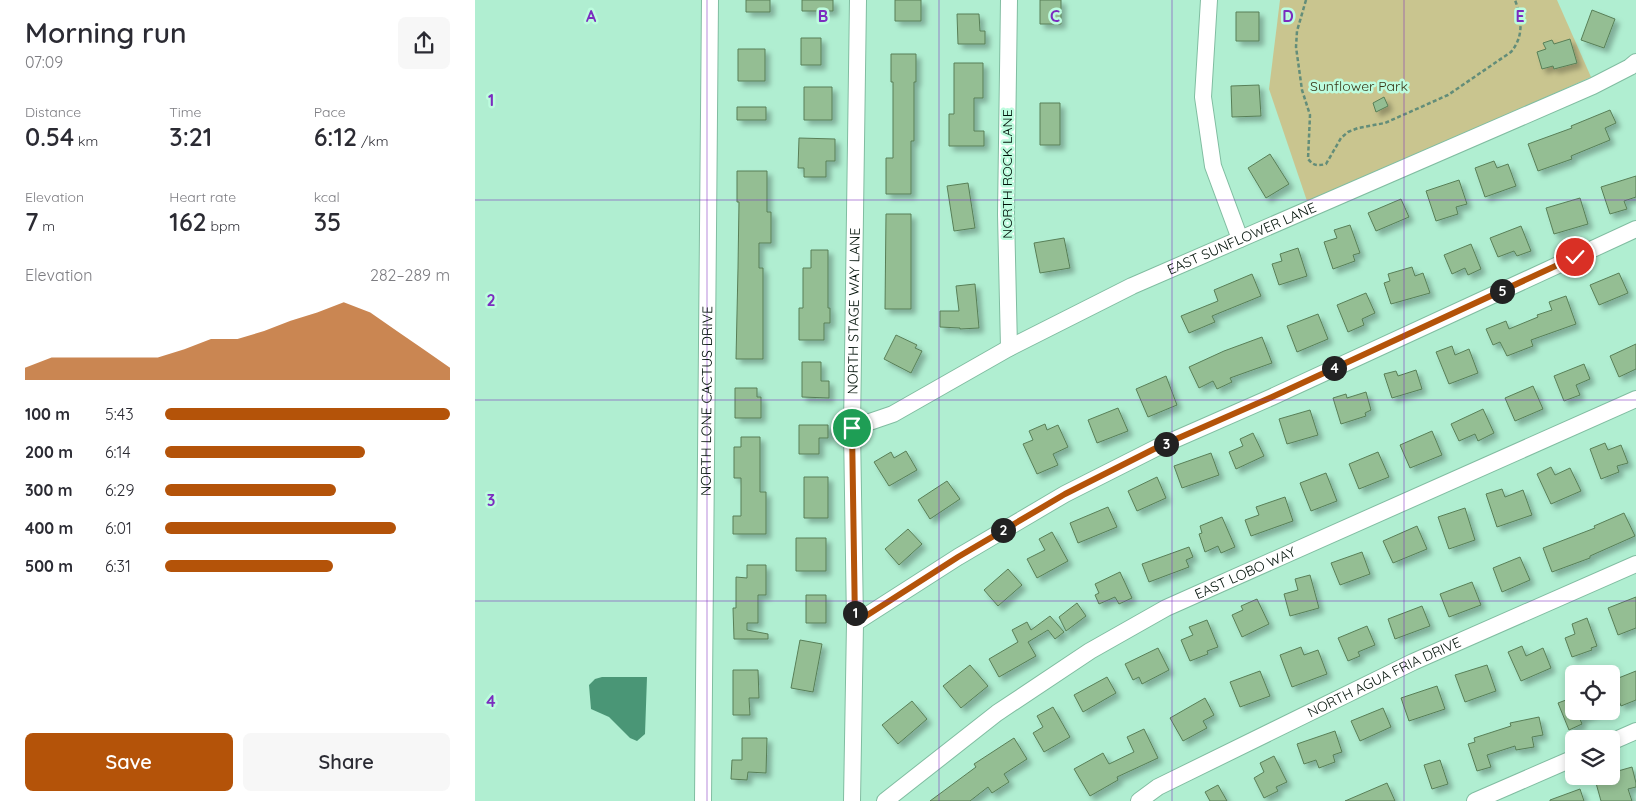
<!DOCTYPE html>
<meta charset="utf-8">
<style>
body{margin:0;font-family:Quicksand,sans-serif;background:#f7f7f7;color:#2b2b33;height:100vh;display:flex;flex-direction:column;font-size:19px;white-space:nowrap}
*{box-sizing:border-box;margin:0}
p{font-size:16px;color:#7c7c81}
.icon{flex:none;width:28px;height:28px;fill:none;stroke:currentColor;stroke-width:2;stroke-linecap:round;stroke-linejoin:round}
.map{position:relative;flex:1;overflow:hidden}
.panel{display:flex;flex-direction:column;background:#fff;width:475px}
.panel>*{flex:none}
.buttons{position:absolute;left:1090px;top:665px;display:grid;gap:10px}
.buttons a{display:grid;place-items:center;width:55px;height:55px;border-radius:8px;background:#fff;box-shadow:0 2px 8px #0003;font-size:25px}
.pin{position:absolute;display:grid;place-items:center;width:42px;height:42px;color:#fff;margin:-21px;border:2px solid #fff;border-radius:50%;box-shadow:0 1px 5px #0007}
.km{position:absolute;width:25px;height:25px;margin:-12px;border-radius:50%;background:#222;color:#fff;font-size:14px;line-height:25px;text-align:center}
.round{display:grid;place-items:center;flex:none;width:52px;height:52px;border-radius:8px;background:#f7f7f7}
.headline{display:flex;align-items:center;justify-content:space-between;height:85px;padding:0 25px}
h1{font-size:28px;font-weight:600;line-height:38px}
.figures{display:grid;grid-template-columns:repeat(3,1fr);gap:8px;height:85px;padding:5px 25px}
.figures div{display:grid;align-content:center}
.figures b{font-size:25px;font-weight:600}
.figures small{font-size:14px;font-weight:400}
.figures p{font-size:14px}
.chart{height:140px;padding:10px 25px}
.chart p{display:flex;justify-content:space-between}
.chart svg{width:100%;height:90px;margin-top:5px;fill:#b45309;opacity:.7}
.cta{display:flex;gap:10px;margin-top:auto;padding:10px 25px}
.cta a{flex:1;height:58px;border-radius:8px;background:#b45309;color:#fff;font-size:20px;font-weight:600;line-height:58px;text-align:center}
.cta a+a{background:#f7f7f7;color:#2b2b33}
ul{padding:0 25px;list-style:none;font-size:16px}
li{display:grid;grid-template-columns:80px 60px 1fr;align-items:center;height:38px}
li i{height:12px;border-radius:6px;background:#b45309}
main{display:flex;flex:1;min-height:0}
.map>svg:first-child{display:block}
.green{fill:#c9c58f}
.water{fill:#4a9676}
.building{fill:#94be93;stroke:#587f57;filter:url(#shadow)}
.lines{fill:none;stroke-linecap:round;stroke-linejoin:round}
.minor-casing{stroke:#80bda1;stroke-width:18}
.path{stroke:#638d79;stroke-width:2.5;stroke-dasharray:4 2.5;stroke-linecap:butt}
.minor{stroke:#fff;stroke-width:16}
.route-casing{stroke:#fff;stroke-width:10}
.route{stroke:#b45309;stroke-width:6}
.grid{fill:none;stroke:#7b2cbf;stroke-width:1;stroke-opacity:0.55}
.labels{text-anchor:middle;stroke-width:5;stroke-linejoin:round;paint-order:stroke}
.park-label{font-size:14px;fill:#393617;stroke:#bdfcde}
.street-label{font-size:14px;fill:#001108;stroke:#bdfcde}
.grid-label{font-size:16px;text-anchor:middle;font-weight:bold;fill:#7b2cbf;stroke:#bdfcde;stroke-width:5;stroke-linejoin:round;paint-order:stroke}
</style>
<main>
<section class="panel">
<div class="headline"><div><h1>Morning run</h1><p>07:09</p></div><a class="round"><svg class="icon" aria-label="share" viewBox="0 0 24 24"><path d="M12 15V3M7 8l5-5 5 5M5 13v7h14v-7"/></svg></a></div>
<div class="figures">
<div><p>Distance</p><b>0.54<small> km</small></b></div>
<div><p>Time</p><b>3:21</b></div>
<div><p>Pace</p><b>6:12<small> /km</small></b></div>
</div>
<div class="figures">
<div><p>Elevation</p><b>7<small> m</small></b></div>
<div><p>Heart rate</p><b>162<small> bpm</small></b></div>
<div><p>kcal</p><b>35</b></div>
</div>
<div class="chart"><p><span>Elevation</span>282–289 m</p>
<svg viewBox="0 0 160 44" preserveAspectRatio="none"><path d="M0 44V38L10 33L20 33L30 33L40 33L50 33L60 29L70 24L80 24L90 20L100 15L110 11L120 6L130 11L140 20L150 29L160 38V44z"/></svg>
</div>
<ul>
<li><b>100 m</b>5:43<i style="width:100%"></i></li>
<li><b>200 m</b>6:14<i style="width:70%"></i></li>
<li><b>300 m</b>6:29<i style="width:60%"></i></li>
<li><b>400 m</b>6:01<i style="width:81%"></i></li>
<li><b>500 m</b>6:31<i style="width:59%"></i></li>
</ul>
<div class="cta"><a>Save</a><a>Share</a></div>
</section>
<div class="map">
<svg width="1161" height="801" viewBox="0 0 1161 801">
<defs>
<filter id="shadow"><feDropShadow dx="4.5" dy="4.5" stdDeviation="2.5" flood-color="#0004"/></filter>
</defs>
<rect width="100%" height="100%" fill="#b0eed1"/>
<path class="green" d="M805 0H1082L1116 77 918 166 832 201 794 89Z"/>
<path class="water" d="M127 677H172L170 734 162 741 155 738 134 717 116 709 114 685 120 679Z"/>
<path class="building" d="M271 0H295V12H271Z
M327 0H358V11H327Z
M420 0H446V21H420Z
M565 0H586V24H565Z
M1117 10 1140 19 1129 48 1106 40Z
M761 12H784V41H761Z
M482 14H504L505 31H510V44H483Z
M326 38H346V65H326Z
M1095 39 1102 63 1079 69 1078 66 1067 69 1062 52 1071 49 1068 43 1077 40 1079 44Z
M263 49H290V81H263Z
M416 54H441V82H439V141H436V194H411V158H418V82H416Z
M479 63H508V98H499V131H509V146H474V114H479Z
M784 85 786 116 757 117 756 86Z
M329 87H357V120H329Z
M909 97 913 106 901 112 898 103Z
M565 103H585V145H565Z
M262 107H291V120H262Z
M1135 110 1141 123 1130 128 1135 140 1096 156 1097 159 1063 171 1053 144 1097 128 1096 126Z
M324 138 360 139V161H351V177H329V168H323Z
M795 154 814 184 791 198 773 168Z
M1019 161 1022 168 1033 164 1041 186 1010 197 1000 168Z
M262 171H292V212H296V243H284V268H288V359H261L263 268 264 202H262Z
M1161 176V197L1149 201 1152 209 1135 214 1126 187Z
M984 180 992 204 981 207 983 214 961 221 951 191Z
M493 183 500 228 479 231 472 186Z
M1105 198 1113 224 1079 234 1071 208Z
M926 199 934 217 901 231 893 213Z
M411 214H436V309H410Z
M875 225 885 253 878 255 880 261 858 269 849 242 862 238 859 230Z
M1046 226 1056 251 1042 256 1039 251 1023 257 1015 238Z
M589 238 595 268 565 273 559 243Z
M996 244 1006 269 993 275 990 268 977 274 969 255Z
M823 248 832 276 804 285 797 264 807 261 805 254Z
M336 250H353V308H355V323H349V340H324V308H328V268H336Z
M937 267 940 276 948 273 955 293 916 304 909 283 915 281 913 274Z
M1144 273 1153 293 1124 305 1115 285Z
M777 274 786 296 737 316 740 322 714 333 706 316 743 301 739 290Z
M500 284 504 328 485 329V328L465 327V311H484L481 286Z
M891 293 900 313 887 319 889 325 873 332 862 305Z
M1091 296 1101 324 1056 340 1058 346 1032 356 1025 342 1018 345 1011 329 1031 321 1034 329 1063 317 1062 315 1077 310 1074 302Z
M843 314 853 339 822 352 812 326Z
M421 335 442 345 440 348 447 351 436 373 409 359Z
M787 337 797 363 755 378 757 382 742 389 738 381 724 388 714 367 749 351Z
M1161 344V369L1144 377 1135 356Z
M977 346 980 355 994 349 1003 373 974 384 961 352Z
M327 362H346V381H354V398L327 397Z
M1109 364 1115 379 1101 385 1105 395 1089 401 1079 376Z
M941 370 947 389 917 398 909 374 921 371 923 376Z
M691 376 702 405 673 417 661 389Z
M1058 386 1068 409 1040 421 1030 398Z
M260 388H282V397H286V418H260Z
M891 392 896 410 890 413 891 416 866 424 858 398 871 394 872 398Z
M643 408 653 431 622 443 613 420Z
M1008 409 1019 433 1003 441 1000 434 984 441 976 424Z
M835 410 843 435 812 444 804 419Z
M570 424 572 430 583 425 593 447 578 454 583 465 562 474 548 444 558 440 554 431Z
M324 425H353V438H344V454H324Z
M957 431 967 455 935 468 925 445Z
M778 433 789 456 761 469 754 452 768 446 765 439Z
M266 437H285V492H291V534H258V516H266V478H259V447H266Z
M1130 443 1133 450 1146 445 1153 463 1142 466 1144 472 1126 479 1115 449Z
M431 451 442 470 414 486 399 462 416 452 419 458Z
M903 452 914 477 884 489 874 464Z
M736 453 744 475 707 488 699 466Z
M1076 467 1080 475 1095 468 1106 491 1076 504 1062 474Z
M851 473 862 501 836 511 825 483Z
M329 477H353V518H329Z
M682 477 691 498 662 511 653 491Z
M472 481 485 499 455 519 443 500Z
M1027 489 1030 497 1048 490 1057 515 1022 527 1011 494Z
M810 497 818 521 776 536 770 520 784 515 781 507Z
M633 507 642 527 603 543 595 523Z
M990 508 1000 540 974 549 963 517Z
M1149 513 1160 536 1115 556V558L1077 572 1068 548 1120 528 1119 526Z
M747 517 760 547 746 553 743 546 730 552 724 534 727 533 725 526Z
M942 526 952 549 918 563 908 541Z
M433 529 447 544 424 565 410 549Z
M577 532 593 561 562 578 552 559 570 550 564 539Z
M321 538H351V571H321Z
M714 547 718 557 711 560 714 567 674 582 667 564Z
M887 552 895 574 865 585 856 563Z
M1045 557 1055 580 1027 592 1018 568Z
M272 565H291V595H283V623H272V630L293 634V639H259L258 608H261V577L272 578Z
M533 569 547 585 523 606 509 590Z
M645 572 657 598 644 604 640 597 624 604 620 595 624 593 620 584Z
M835 575 844 608 815 616 809 594 823 590 820 579Z
M997 582 1006 605 974 617 965 594Z
M331 595H351V623H331Z
M1161 597V628L1143 635 1133 608Z
M782 599 794 624 767 637 757 615 768 610 766 606Z
M602 603 611 616 591 631 584 617Z
M947 606 955 626 920 639 913 619Z
M575 616 589 632 580 639 573 630 553 642 561 656 524 677 514 659 543 642 537 630 552 622 556 630Z
M1112 618 1122 646 1116 648 1117 650 1097 657 1090 638 1100 634 1097 624Z
M732 620 743 647 732 651 733 654 715 661 706 640 718 635 714 627Z
M892 626 900 645 883 652 885 656 873 661 863 638Z
M325 640 347 644 338 692 316 688Z
M1047 646 1051 656 1068 648 1076 668 1046 681 1033 652Z
M826 647 829 655 843 650 852 674 817 687 805 655Z
M683 648 694 670 667 684 664 677 658 680 650 664Z
M495 665 513 686 486 708 468 686Z
M1012 665 1021 691 990 702 980 675Z
M258 670H283L284 698H274L275 715H258Z
M785 671 795 696 765 707 755 682Z
M1161 671V700L1146 706 1136 681Z
M632 677 641 693 608 712 599 695Z
M962 686 970 709 934 721 926 698Z
M1099 697V711H1123L1105 719 1107 724 1094 730 1083 703Z
M730 698 739 715 728 721 732 728 708 741 695 718Z
M437 701 452 719 423 744 407 725Z
M578 707 595 737 569 752 558 733 568 727 562 716Z
M908 708 916 727 885 741 876 721Z
M1064 717 1068 735 1057 737 1059 747 1041 750 1040 746 1012 755 1016 767 1002 771 993 744 1000 742 999 738 1036 726 1035 723Z
M669 729 683 758 642 777 643 780 615 796 599 769 628 753 634 764 659 752 652 737Z
M860 731 867 752 858 755 860 762 844 768 841 760 829 764 822 744Z
M267 738H292L291 773 273 772 272 780 256 779 257 760H267Z
M539 738 552 759 529 774 534 782 517 793 513 787 495 801H455L501 767 499 764Z
M799 756 812 782 801 787 803 791 789 798 779 778 789 772 785 763Z
M965 760 973 784 957 789 949 765Z
M1157 767 1161 783V787L1153 789 1157 801H1126L1119 776H1136V773Z
M912 783 920 801H870Z
M743 785 752 801H735L730 792Z
M1105 789 1109 801H1075V800Z"/>
<g class="lines">
<g class="minor-casing">
<g id="minor">
<path d="M534 0 531 214 534 348"/>
<path d="M734 0 728 97 738 166 765 239"/>
<path id="s1" d="M377 428 418 414 534 348 657 286 1118 86 1155 67 1161 62"/>
<path d="M380 623 483 557 590 494 683 447 797 397 1161 229"/>
<path d="M1136 742 1161 731"/>
<path id="s2" d="M228 801 235 0"/>
<path id="s3" d="M377 801 380 623 377 428 383 0"/>
<path id="s4" d="M410 801 522 713 615 651 691 608 1161 399"/>
<path id="s5" d="M664 801 683 787 938 662 1161 564"/>
<path d="M1000 801 1099 758"/>
</g>
</g>
<path class="path" d="M831 0 822 31 821 47 827 90 835 115 833 159C839 166 842 166 851 164L866 138 873 132 883 128 910 123 973 95 1036 52C1049 36 1047 19 1040 0"/>
<use href="#minor" class="minor"/>
</g>
<g class="lines">
<g class="route-casing">
<path id="route" d="M377 428 380 623 483 557 590 494 683 447 797 397 1100 257"/>
</g>
<use href="#route" class="route"/>
</g>
<path class="grid" d="M232 0V801M464 0V801M697 0V801M929 0V801M0 200H1161M0 400H1161M0 601H1161"/>
<g class="labels">
<g class="park-label">
<text x="884" y="91">Sunflower Park</text>
</g>
<g class="street-label">
<text transform="translate(532 174) rotate(-90)" y="5">NORTH ROCK LANE</text>
<text dy="5" stroke="none"><textPath href="#s1" startOffset="434">EAST SUNFLOWER LANE</textPath></text>
<text dy="5" stroke="none"><textPath href="#s3" startOffset="490">NORTH STAGE WAY LANE</textPath></text>
<text dy="5" stroke="none"><textPath href="#s2" startOffset="400">NORTH LONE CACTUS DRIVE</textPath></text>
<text dy="5" stroke="none"><textPath href="#s4" startOffset="428">EAST LOBO WAY</textPath></text>
<text dy="5" stroke="none"><textPath href="#s5" startOffset="275">NORTH AGUA FRIA DRIVE</textPath></text>
</g>
</g>
<g class="grid-label">
<text x="116" y="22">A</text>
<text x="348" y="22">B</text>
<text x="580" y="22">C</text>
<text x="813" y="22">D</text>
<text x="1045" y="22">E</text>
<text x="16" y="106">1</text>
<text x="16" y="306">2</text>
<text x="16" y="506">3</text>
<text x="16" y="707">4</text>
</g>
</svg>
<div class="buttons">
<a><svg class="icon" aria-label="locate" viewBox="0 0 24 24"><circle cx="12" cy="12" r="6"/><path d="M12 2v4M12 18v4M2 12h4M18 12h4"/></svg></a>
<a><svg class="icon" aria-label="layers" viewBox="0 0 24 24"><path d="M12 4l9 5-9 5-9-5zM3 14l9 5 9-5"/></svg></a>
</div>
<div class="pin" style="left:377px;top:428px;background:#1e9e55"><svg class="icon" aria-label="arrive" viewBox="0 0 24 24"><path d="M6 21V4h12l-3 4 3 4H6"/></svg></div>
<div class="pin" style="left:1100px;top:257px;background:#d93025"><svg class="icon" aria-label="check" viewBox="0 0 24 24"><path d="M5 12l5 5 9-10"/></svg></div>
<b class="km" style="left:380px;top:613px">1</b>
<b class="km" style="left:528px;top:530px">2</b>
<b class="km" style="left:691px;top:444px">3</b>
<b class="km" style="left:859px;top:368px">4</b>
<b class="km" style="left:1027px;top:291px">5</b>
</div>
</main>
